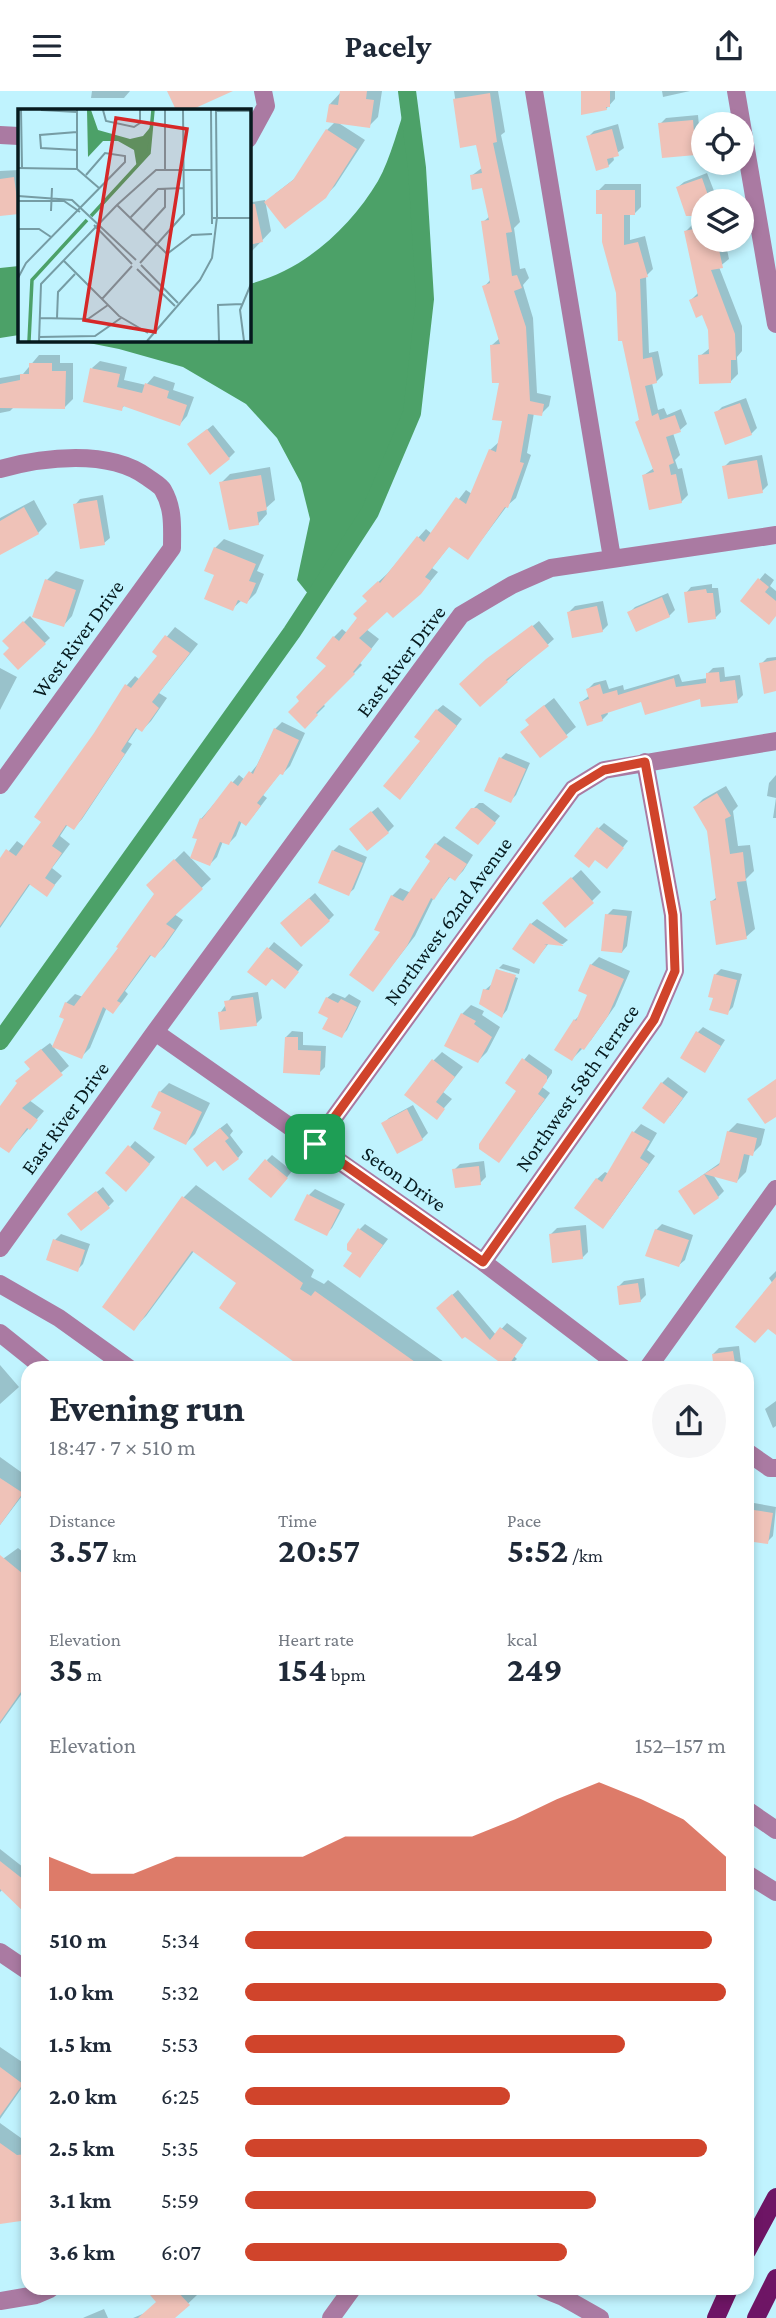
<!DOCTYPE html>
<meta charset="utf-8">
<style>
body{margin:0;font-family:"Crimson Pro",serif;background:#f6f6f7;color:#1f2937;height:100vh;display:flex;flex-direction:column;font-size:26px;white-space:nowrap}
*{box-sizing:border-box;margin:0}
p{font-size:23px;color:#747a83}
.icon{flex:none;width:38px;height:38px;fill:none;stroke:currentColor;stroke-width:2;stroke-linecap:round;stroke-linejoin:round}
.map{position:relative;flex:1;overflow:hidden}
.details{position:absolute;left:21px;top:1270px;width:733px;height:934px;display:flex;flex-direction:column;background:#fff;border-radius:21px;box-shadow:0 4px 10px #0003}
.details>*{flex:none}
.tools{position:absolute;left:691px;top:21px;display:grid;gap:14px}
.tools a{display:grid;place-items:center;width:63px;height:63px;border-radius:50%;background:#fff;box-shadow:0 4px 10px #0003;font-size:35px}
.pin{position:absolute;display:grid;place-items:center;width:60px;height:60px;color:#fff;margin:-30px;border-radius:14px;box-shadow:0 4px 10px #0006}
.round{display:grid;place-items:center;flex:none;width:74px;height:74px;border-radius:37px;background:#f6f6f7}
.summary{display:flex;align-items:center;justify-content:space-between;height:119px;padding:0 28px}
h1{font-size:38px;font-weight:700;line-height:52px}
.metrics{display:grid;grid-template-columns:repeat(3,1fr);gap:10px;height:119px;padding:7px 28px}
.metrics div{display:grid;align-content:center}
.metrics b{font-size:35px;font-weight:700}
.metrics small{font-size:19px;font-weight:400}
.metrics p{font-size:19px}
.chart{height:196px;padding:14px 28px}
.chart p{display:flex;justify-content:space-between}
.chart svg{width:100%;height:126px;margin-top:7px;fill:#d0442b;opacity:.7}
ul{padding:0 28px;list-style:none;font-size:23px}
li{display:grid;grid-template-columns:112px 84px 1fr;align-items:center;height:52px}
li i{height:18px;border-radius:9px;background:#d0442b}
header{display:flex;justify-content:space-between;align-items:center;height:91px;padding:0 28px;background:#fff;font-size:32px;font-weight:700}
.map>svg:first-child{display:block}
.water{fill:#4ca168}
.shadow{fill:#0003}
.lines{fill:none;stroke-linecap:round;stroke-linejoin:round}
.canal{stroke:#4ca168;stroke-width:18}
.building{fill:#efc2b8}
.minor{stroke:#aa7aa2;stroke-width:18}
.tertiary{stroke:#aa7aa2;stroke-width:18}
.primary{stroke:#6e1565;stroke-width:18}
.route-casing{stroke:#fff;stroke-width:14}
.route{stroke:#d0442b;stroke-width:9}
.labels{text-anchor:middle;stroke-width:5;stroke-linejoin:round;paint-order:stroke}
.street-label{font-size:21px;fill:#061a1e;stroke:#c0f3fe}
.inset-river{fill:none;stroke:#4ca168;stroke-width:3.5}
.inset-road{fill:none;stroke:#769ca4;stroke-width:2}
.view{fill:#d62828;fill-opacity:0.15;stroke:#d62828;stroke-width:3.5}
.inset-edge{fill:none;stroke:#061a1e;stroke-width:3.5}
</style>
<header><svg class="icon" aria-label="menu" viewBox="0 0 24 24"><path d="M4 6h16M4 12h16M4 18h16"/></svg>Pacely<svg class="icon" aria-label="share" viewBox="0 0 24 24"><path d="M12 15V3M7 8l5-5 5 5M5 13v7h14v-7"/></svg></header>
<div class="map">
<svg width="776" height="2227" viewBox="0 0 776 2227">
<rect width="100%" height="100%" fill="#c0f3fe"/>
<path class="water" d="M408 8 417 77 425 208 412 322 370 421 313 509 297 489 310 428 301 392 277 347 246 313 183 276 119 258 74 249 248 248 249 193C303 180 350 137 378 90 391 67 399 33 408 8Z
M19 175V244L0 247V177Z"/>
<path class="shadow" d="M92 0H130L124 7H91Z
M342 0H382L378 26 369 35 337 31 365 49 335 95 325 105 275 103 298 85 327 39 336 30 330 13Z
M454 0H498L505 41 501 44 520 131 514 137 520 178 525 177 529 187 523 194 533 227 537 302 551 305 549 315 541 323 534 322 527 362 531 364 516 407 507 415 468 467 450 454 432 477 438 481 429 492 387 519 366 538 379 548 360 572 362 574 323 613 325 615 305 635 329 575 334 546 342 538 347 542 369 510 373 496 387 483 418 447 426 438 432 443 466 399 472 403 490 359 499 351 504 329 501 290 492 254 500 247 484 196 491 188 483 131 490 125 484 95 471 85 483 76 478 52 462 55Z
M583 0H615V8L606 18Z
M662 0H690L663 6Z
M698 24 701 57 695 63 660 33 666 27Z
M618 33 624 57 613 65 614 69 608 75 588 46 594 40Z
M19 79V120L0 123V80Z
M707 82 718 110H704L678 96 684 91Z
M605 93H641V116L635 122H630V149L645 145 653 178 646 185 649 262 658 260 663 284 656 291 652 292 658 319 664 317 667 324 681 318 687 333 680 339 673 342 680 364 675 369 678 378 682 377 688 404 681 411 644 384 654 377 637 331 640 328 604 121 598 100Z
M265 109 271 140 252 160 248 161V115L252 111Z
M704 130V149H725L729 168 719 176 742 235V260L737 266 738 283 731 290 700 265 710 257V238L703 222 691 209 699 201 686 140 693 133Z
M39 264H60V272H73V308L65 316H14L10 320 0 322V287L23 283Z
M100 270 127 276 124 289 146 294 154 285 175 292 173 299 194 306 187 325 180 333 125 314 121 318 92 277Z
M746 307 757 337 751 343 716 322 722 316Z
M213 334 235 361 229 367 195 348Z
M762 364 768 394 762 400 724 376 730 370Z
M270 376 275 409 266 417 267 423 258 433 221 392 230 383Z
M103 404 110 447 104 452 75 414 80 408Z
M34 409 47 433 38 442 0 462V427Z
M224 448 264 464 257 480 264 483 256 502 247 511 242 509 233 517 216 483 215 457Z
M56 480 84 489 72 525 63 535 47 489Z
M765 482 774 489 770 495 776 500V524L742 510Z
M712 493V497H718L721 521 715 527 686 502 691 496Z
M668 502 675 519 669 525 629 522 635 516Z
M603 510 608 534 602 540 569 521 575 515Z
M30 525 50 547 18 577 11 557 5 550Z
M539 530 554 548 480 614 467 588Z
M175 536 198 553 159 602 167 607 151 630 142 639 138 636 128 651 132 653 82 728 74 737 68 733 60 745 70 753 52 777 62 785 46 804 31 792 0 837V771L17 750 25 756 43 731 127 594 135 585 140 589 159 565 154 561Z
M776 566V599L761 573 767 567Z
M724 576 725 586 740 584 743 604 737 610 702 606 642 609 607 620 608 623 602 629 581 611 590 604 588 598 594 592 606 589 609 598 623 594 624 599 679 583 682 591 708 587 707 583 713 577Z
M0 577 17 586 0 619Z
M554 607 576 636 541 665 530 633 536 621Z
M443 614 462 628 406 701 423 650 437 619Z
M282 631 305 642 290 675 283 682 281 681 263 704 267 707 253 725 242 730 236 745 229 752 223 750 217 766 210 773 199 747 201 728 239 684 245 689 257 674 275 638Z
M506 662 530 672 516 704 510 710 501 667Z
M776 684V727H773L776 707 767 705 769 692Z
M726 695 738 715 733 720 738 755 750 754 754 780 746 788 755 838 746 846 712 810 717 806 708 740 695 716 703 708Z
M479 712H483L500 725 483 746 473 718Z
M378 716 394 735 388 741 357 733Z
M604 732 628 750 612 770 598 738Z
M444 745 473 764 463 780 455 788 451 785 434 806 415 845 373 899 382 841 392 805 400 797 411 802 432 769 436 753Z
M339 754 367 766 354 798 348 803 333 760Z
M184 760 211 788 174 823 183 829 164 856 155 865 152 863 125 900 128 903 122 911 113 920 107 916 90 957 81 966 66 927V912L75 903 83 906 120 857 156 802 149 794Z
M581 779 601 801 592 810 554 803Z
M315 802 334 824 329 829 288 826Z
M613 818 632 820 627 855 622 861 607 824Z
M537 828 568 849 563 853 549 852 534 871 531 833Z
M274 851 303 874 290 890 250 880Z
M599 866 630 880 615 915 591 949 572 968 575 929 581 923 590 903 591 874Z
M503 873 520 878 519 883 499 877Z
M498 878V880L518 887 507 919 502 925 485 899 492 893Z
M721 878 742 883 733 916 727 922 715 906V884Z
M258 901 262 927 256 933 220 922 232 905Z
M333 902 345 907 349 903 361 910 347 939 341 945 327 907Z
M471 914 484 920 482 924 500 936 487 961 478 970 462 923Z
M703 936 725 949 705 980 697 942Z
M292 940 303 941V954L326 955 325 976 319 982 286 946Z
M50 952 69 975 29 1009 44 1020 9 1060 0 1053V1017L32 978 34 964Z
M442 961 463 976 443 1001 452 1008 436 1026 433 970Z
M529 963 552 979V982L542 996 550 1002 499 1070 518 1000 524 969Z
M668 986 688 1001 670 1025 662 992Z
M169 992 210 1012 195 1043 186 1052 164 1020 160 1001Z
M413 1014 428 1042 422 1048 398 1060 383 1033 389 1027Z
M227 1032 233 1040 230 1044 243 1061 238 1067 201 1052Z
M737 1032 765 1038 761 1054 752 1063H750L746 1081 737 1090 713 1084 724 1100 718 1106 680 1100 721 1071 728 1041Z
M641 1033 657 1042 647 1059 655 1065 610 1128 597 1088 605 1081 609 1083 634 1041Z
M135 1050 155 1066 132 1093 130 1056Z
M272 1064 292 1080 277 1099 267 1069Z
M484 1070 486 1086 480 1092 454 1079 460 1073Z
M196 1094 314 1179 311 1186 324 1193 328 1189 454 1278H308L239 1192 194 1160 146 1225 134 1237 104 1216 184 1106Z
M103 1096 114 1110 108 1116 76 1118Z
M315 1098 345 1113 332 1137 326 1143 309 1104Z
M365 1133 388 1148 360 1185 354 1162 360 1138Z
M662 1133 693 1144 685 1169 679 1174 656 1139Z
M586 1134 588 1161 582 1167 551 1143 557 1137Z
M61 1143 90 1153 83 1173 77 1179 55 1149Z
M776 1180V1242L773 1193 769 1187Z
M644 1187 646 1204 640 1210 618 1196 624 1190Z
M458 1199 496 1244 507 1232 527 1247 514 1265 517 1268 508 1276 444 1211Z
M739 1255 742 1278H715L713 1263 719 1257Z
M0 1274 19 1296 0 1313Z
M776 1310V1335L773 1337 765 1318Z
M0 1366 28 1386V1397L0 1434Z
M754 1412 776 1416 773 1445 767 1451 748 1418Z
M18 1457 28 1465V1594L0 1633V1470Z
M0 1758 28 1780V1822L3 1798 0 1801Z
M0 1956 28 1975V1988L0 2028Z
M0 2032 28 2052V2127L0 2131Z
M147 2198H192L197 2204 173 2227H133L145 2222 158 2211Z
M104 2218 108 2227H83L85 2226Z"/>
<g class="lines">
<path class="canal" d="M0 950 292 541 370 421 412 322 425 208 417 77 407 0"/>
</g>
<path class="building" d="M167 0H233L191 19H176Z
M340 0H367L366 8 374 9 370 37 326 31 329 13 338 14Z
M581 0H610V16H606L607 19 581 24Z
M490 2 497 51 493 52 512 141 506 142 512 185 517 184 522 197 514 200 526 236 530 310 544 313 542 325 528 323 520 371 524 372 508 417 505 416 468 469 449 456 425 486 431 490 421 503 393 527 387 521 359 547 372 558 353 581 355 583 316 622 318 624 305 638 288 621 299 610 296 606 326 575 316 567 333 545 339 550 357 527 353 523 367 510 362 505 378 490 380 492 417 445 424 451 456 406 466 413 489 358 496 361 502 330 492 329 499 292H492L490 254 500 253 482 195 490 192 481 130 489 129 482 97 472 99 470 84 482 82 476 54 460 57 453 8Z
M693 29 696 64 662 67 658 32Z
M326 38 357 58 326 107 285 138 264 111 293 89Z
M612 38 619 65 607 68 609 76 596 80 586 45Z
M14 86 19 123 0 125V88Z
M702 87 710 110H704V125H686L676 96Z
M596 99H635V124H624V154L638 151 648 186 640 188 643 268 652 266 657 292 645 295 652 325 658 322 660 329 675 324 681 341 666 346 674 372 669 374 671 384 676 383 682 412 649 419 642 384 654 381 635 331 639 329 622 250H618L616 202 602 151V123H596Z
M248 113H255L263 151 248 154Z
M704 136V149H717L723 177 711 179 735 243 736 269H731V292L699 293 698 264 709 263 708 239 702 224 696 227 689 209 698 205 684 140Z
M29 272H52V280H66L65 318 0 317V293L20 289V283H29Z
M90 277 120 283 117 296 142 302 145 292 169 300 167 307 187 314 180 335 123 315 122 320 83 311Z
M740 312 752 344 725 354 714 321Z
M207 338 230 368 210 384 187 353Z
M757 369 763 402 728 408 722 375Z
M261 384 267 419 257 421 259 434 229 439 219 391Z
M97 409 105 454 80 458 73 413Z
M24 416 39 443 0 464V430Z
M214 456 256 473 249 490 256 492 247 513 238 509 233 520 204 508 214 484 204 480Z
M758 487 769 496 765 501 776 510V525L769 534 740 510Z
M45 488 76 499 64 536 32 526Z
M706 498 707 502H713L716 528 688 532 684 501Z
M662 506 670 526 636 541 627 521Z
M597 515 603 541 572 547 567 521Z
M23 530 46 553 18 579 3 563 9 557 2 550Z
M532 534 549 555 506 589 508 591 480 616 459 593 486 568Z
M165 544 190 562 152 611 159 617 142 641 136 637 121 660 125 663 74 739 66 734 52 755 62 762 45 787 55 794 47 806 29 793 0 835V767L6 758 16 765 41 731 34 726 94 642 125 593 131 597 157 565 152 561Z
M776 569V600L764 603 759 572Z
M719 581 720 591 735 589 738 612 701 616 700 608 645 624 641 611 601 624 603 630 587 635 579 611 589 608 586 598 600 593 603 603 617 599 618 604 674 587 676 596 706 592V582Z
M544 614 568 646 540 667 520 641 529 634 525 629Z
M436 618 457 635 400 709 383 695 420 650 414 646Z
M274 637 299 649 283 684 280 683 257 712 261 715 246 735 239 730 229 754 220 751 210 775 190 767 197 748 192 747 200 727 202 728 231 690 238 695 249 680 253 683Z
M499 666 526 678 511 712 484 700Z
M717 702 731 725 725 728 730 763 743 761 746 790 737 791 747 848 716 854 710 810 716 809 707 740 693 716Z
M471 717H477L496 732 478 754 455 737Z
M371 720 389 742 367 760 349 738Z
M597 736 624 757 607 778 595 769 589 777 574 765Z
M435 752 467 773 455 790 449 786 434 809 431 807 407 855 373 901 349 884 380 841 374 839 391 804 403 810 430 770 425 766Z
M332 759 363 772 349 805 318 792Z
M174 768 203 798 166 833 175 839 155 867 150 864 117 910 121 912 113 923 103 916 82 968 52 956 64 928 59 926 65 911 74 915 118 857 116 856 154 803 146 794Z
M571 786 594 812 565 837 542 812Z
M309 807 330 830 301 856 280 832Z
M605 823 627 825 622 862 601 860Z
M530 832 564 855 544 853 547 854 534 873 512 858Z
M267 856 299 881 285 898 272 888 266 895 247 881Z
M590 873 624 888 608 925 584 959 580 957 572 970 554 959 574 928 576 930 587 904 578 900Z
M496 878 516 884 502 927 479 913 483 898 489 899Z
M714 883 737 889 728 924 709 919 713 907 708 906Z
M253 906 257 935 220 939 218 921 226 920 224 910Z
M326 906 338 912 341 908 357 916 342 947 322 938 328 927 318 922Z
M461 922 476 930 474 933 492 946 478 972 444 955Z
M696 940 721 955 705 982 680 967Z
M285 946H298V959L321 960 320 984 283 982Z
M41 958 63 984 22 1017 38 1029 30 1039 27 1037 9 1062 0 1056V1015L17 992 15 990 30 978 24 971Z
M522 967 547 985V990L538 1003 545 1008 499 1072 479 1058V1053L516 1000 505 992Z
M432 968 455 986 436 1011 445 1018 437 1029 404 1004Z
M776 988V1026L765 1033 747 1008Z
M661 991 683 1007 664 1033 642 1017Z
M159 1000 202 1021 186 1054 153 1038 161 1021 151 1016Z
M407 1018 423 1049 397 1063 381 1032Z
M220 1037 229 1047 225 1050 239 1068 223 1080 215 1070 207 1076 193 1058Z
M632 1040 650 1050 640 1067 649 1073 603 1138 574 1117 596 1087 602 1091Z
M727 1040 757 1047 753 1065 744 1063 737 1092 704 1083 719 1074Z
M128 1054 150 1073 126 1101 105 1082Z
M265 1068 288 1087 271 1107 248 1088Z
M479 1075 481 1094 455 1097 452 1078Z
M704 1083 719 1107 694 1124 678 1100Z
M96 1100 110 1117 81 1140 67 1123Z
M307 1103 340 1119 327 1145 294 1129Z
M182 1105 303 1192 300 1198 311 1205 315 1200 425 1278H304L219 1217 236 1192 192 1160 134 1240 102 1216Z
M358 1137 383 1154 360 1187 343 1175 352 1162 347 1159V1153Z
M655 1138 689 1149 679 1176 645 1165Z
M580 1139 583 1168 552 1172 549 1143Z
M53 1148 85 1159 78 1181 46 1169Z
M776 1186V1244L768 1238 755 1252 735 1236Z
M638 1192 641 1211 619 1214 617 1195Z
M452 1203 490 1249 500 1236 523 1254 510 1272 512 1275 509 1278 465 1246 462 1248 436 1217Z
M733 1260 736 1278H714L712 1263Z
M0 1387 23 1402 0 1434Z
M747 1418 773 1422 768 1453 747 1450Z
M0 1464 28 1487V1591L0 1631Z
M0 1770 28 1792V1825L0 1798Z
M0 1976 23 1993 0 2025Z
M0 2052 17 2064 28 2063V2129L0 2133Z
M145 2198H175L190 2214 175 2227H138L156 2211Z"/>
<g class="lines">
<path class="minor" d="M534 0 612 467
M736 0 776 233
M0 44 19 45
M248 48 266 15 263 0
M0 378C43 366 109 358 147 386 152 390 160 394 163 399 174 418 172 437 172 457L0 694
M155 941 483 1171 624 1278
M315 1053 573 698 604 679 776 650
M0 1157 155 941 461 524 512 494 551 477 776 444
M483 1171 654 929 675 880 673 824 645 671
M647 1278 776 1098
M747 1361 770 1377H776
M0 1861 28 1880
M543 2198 563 2206 600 2227
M0 2210 36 2204 50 2198
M331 2227 352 2198"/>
<path class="tertiary" d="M0 1193 59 1227 130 1278
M0 1242 45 1278
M747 1719 776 1739
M747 1783 776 1801"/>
<path class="primary" d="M747 2160 776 2106
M716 2227 729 2198
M756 2227 776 2187"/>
</g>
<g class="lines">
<g class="route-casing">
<path id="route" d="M645 671 673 824 675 880 654 929 483 1171 315 1053 573 698 604 679Z"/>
</g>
<use href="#route" class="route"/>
</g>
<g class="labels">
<g class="street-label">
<text transform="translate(78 548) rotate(-54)" y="7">West River Drive</text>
<text transform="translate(401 570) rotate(-53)" y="7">East River Drive</text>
<text transform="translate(448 830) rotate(-54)" y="7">Northwest 62nd Avenue</text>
<text transform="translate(577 997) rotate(-55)" y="7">Northwest 58th Terrace</text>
<text transform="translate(65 1027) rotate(-54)" y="7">East River Drive</text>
<text transform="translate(404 1088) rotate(35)" y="7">Seton Drive</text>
</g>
</g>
<g transform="translate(18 18)">
<rect width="233" height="233" fill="#c0f3fe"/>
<path d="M69 1H73L80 21 112 30 125 27 135 15 131 44 119 59 116 41 100 32H85L70 48Z" fill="#4ca168"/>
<path class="inset-river" d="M73 107 131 44 135 1M11 232 14 171 69 111"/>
<path class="inset-road" d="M3 1 4 59M23 1 59 3M59 1V60M85 1 88 12 116 18 122 14V1M147 1V60M193 1 194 115M198 2H233M59 23 22 26 23 39 59 41M0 59 59 60 81 79M0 87 54 91 118 151M0 92H46L62 103M99 96 149 145 174 126 194 125M33 102 34 79M112 109 140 80 166 79M195 109H233M76 116 114 155M0 120H21L33 128M125 122 147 98V79M45 151 101 207 130 224M122 154 166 105 165 1M123 156 160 194M119 160 157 197M0 169 8 154 107 53V47L87 44 68 66M84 190 114 157M21 209 70 210 90 196M39 209 40 183 57 165M21 228 77 227 103 209M21 232 23 175 99 96 138 61H194M129 232 182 171 194 149 199 108 198 1M201 232 200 196 224 195M226 232 222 201 233 175"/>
<path class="view" d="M98 9 169 20 137 223 66 211Z"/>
<rect width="233" height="233" class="inset-edge"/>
</g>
</svg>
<div class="tools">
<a><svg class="icon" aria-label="locate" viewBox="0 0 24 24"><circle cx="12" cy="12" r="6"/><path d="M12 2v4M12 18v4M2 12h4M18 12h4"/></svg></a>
<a><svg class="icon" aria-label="layers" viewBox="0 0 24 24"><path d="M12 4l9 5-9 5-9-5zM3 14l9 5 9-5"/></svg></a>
</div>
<div class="pin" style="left:315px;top:1053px;background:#1e9e55"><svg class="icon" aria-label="arrive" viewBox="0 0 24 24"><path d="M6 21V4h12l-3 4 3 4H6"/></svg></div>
<section class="details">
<div class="summary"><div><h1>Evening run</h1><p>18:47 · 7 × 510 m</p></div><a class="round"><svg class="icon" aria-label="share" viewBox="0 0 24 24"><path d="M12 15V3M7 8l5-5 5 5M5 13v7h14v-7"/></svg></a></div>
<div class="metrics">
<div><p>Distance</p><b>3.57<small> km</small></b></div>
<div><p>Time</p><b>20:57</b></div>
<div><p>Pace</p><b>5:52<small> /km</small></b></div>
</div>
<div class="metrics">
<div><p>Elevation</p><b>35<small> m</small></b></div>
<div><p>Heart rate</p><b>154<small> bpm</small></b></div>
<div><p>kcal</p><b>249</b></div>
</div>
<div class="chart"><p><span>Elevation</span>152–157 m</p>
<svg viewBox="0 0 160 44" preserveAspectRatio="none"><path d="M0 44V32L10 38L20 38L30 32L40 32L50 32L60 32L70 25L80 25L90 25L100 25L110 19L120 12L130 6L140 12L150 19L160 32V44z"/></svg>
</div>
<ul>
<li><b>510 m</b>5:34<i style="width:97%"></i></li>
<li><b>1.0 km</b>5:32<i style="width:100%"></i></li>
<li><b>1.5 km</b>5:53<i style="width:79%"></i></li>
<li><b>2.0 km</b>6:25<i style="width:55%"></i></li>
<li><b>2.5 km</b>5:35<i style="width:96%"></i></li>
<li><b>3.1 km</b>5:59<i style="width:73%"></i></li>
<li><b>3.6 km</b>6:07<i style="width:67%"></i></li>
</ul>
</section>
</div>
